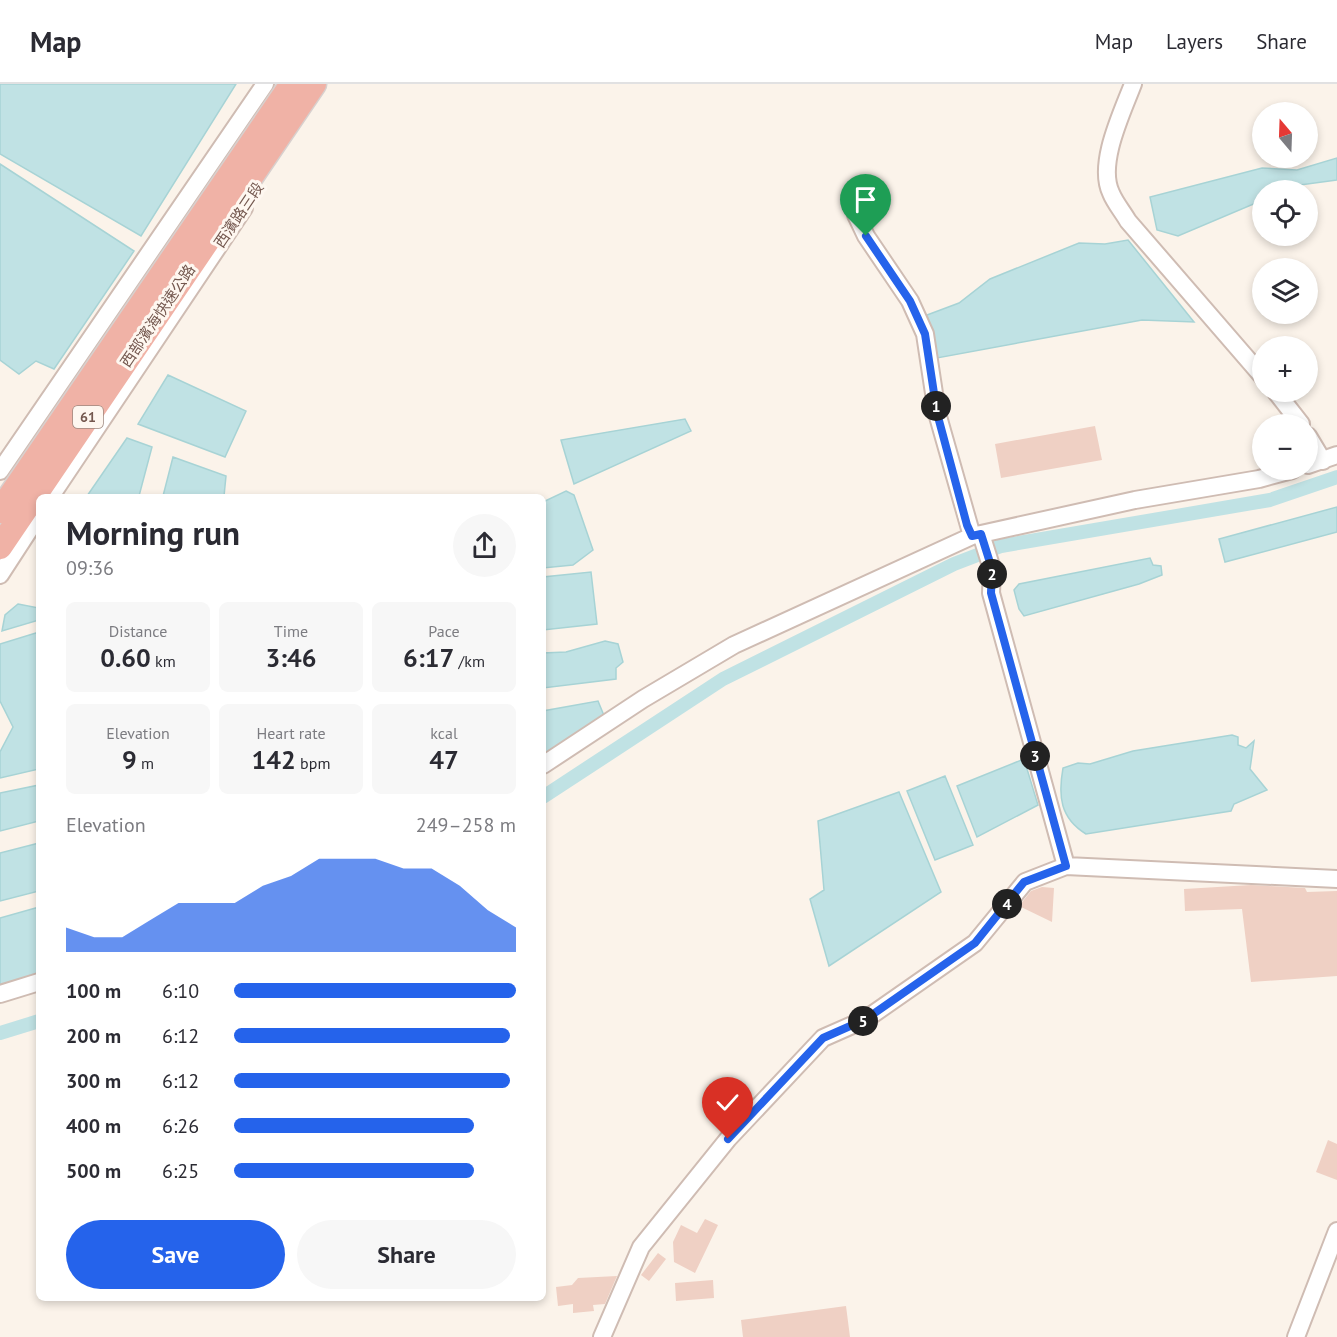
<!DOCTYPE html>
<meta charset="utf-8">
<style>
body{margin:0;font-family:"PT Sans","Noto Sans TC",sans-serif;background:#f7f7f7;color:#2b2b33;height:100vh;display:flex;flex-direction:column;font-size:22px;white-space:nowrap}
*{box-sizing:border-box;margin:0}
p{font-size:20px;color:#7c7c81}
.icon{flex:none;width:33px;height:33px;fill:none;stroke:currentColor;stroke-width:2;stroke-linecap:round;stroke-linejoin:round}
.map{position:relative;flex:1;overflow:hidden}
.panel{position:absolute;left:36px;top:410px;width:510px;height:807px;display:flex;flex-direction:column;background:#fff;border-radius:9px;box-shadow:0 3px 9px #0003}
.panel>*{flex:none}
.needle{width:39px;rotate:341deg}
.tools{position:absolute;left:1252px;top:18px;display:grid;gap:12px}
.tools a{display:grid;place-items:center;width:66px;height:66px;border-radius:50%;background:#fff;box-shadow:0 3px 9px #0003;font-size:30px}
.pin{position:absolute;display:grid;place-items:center;width:51px;height:51px;color:#fff;margin:-62px -26px;border-radius:50% 50% 50% 0;rotate:-45deg;box-shadow:0 0 6px #0007}
.pin .icon{rotate:45deg}
.km{position:absolute;width:30px;height:30px;margin:-15px;border-radius:50%;background:#222;color:#fff;font-size:16px;line-height:30px;text-align:center}
.round{display:grid;place-items:center;flex:none;width:63px;height:63px;border-radius:32px;background:#f7f7f7}
.headline{display:flex;align-items:center;justify-content:space-between;height:102px;padding:0 30px}
h1{font-size:33px;font-weight:700;line-height:45px}
.stats{display:grid;grid-template-columns:repeat(3,1fr);gap:9px;height:102px;padding:6px 30px}
.stats div{display:grid;align-content:center;border-radius:9px;background:#f7f7f7;text-align:center}
.stats b{font-size:26px;font-weight:700}
.stats small{font-size:16px;font-weight:400}
.stats p{font-size:16px}
.chart{height:168px;padding:12px 30px}
.chart p{display:flex;justify-content:space-between}
.chart svg{width:100%;height:108px;margin-top:6px;fill:#2563eb;opacity:.7}
.primary-button{display:flex;gap:12px;margin-top:auto;padding:12px 30px}
.primary-button a{flex:1;height:69px;border-radius:36px;background:#2563eb;color:#fff;font-size:24px;font-weight:700;line-height:69px;text-align:center}
.primary-button a+a{background:#f7f7f7;color:#2b2b33}
ul{padding:0 30px;list-style:none;font-size:20px}
li{display:grid;grid-template-columns:96px 72px 1fr;align-items:center;height:45px}
li i{height:15px;border-radius:8px;background:#2563eb}
header{display:flex;align-items:center;gap:36px;box-sizing:border-box;height:84px;padding:0 30px;background:#fff;border-bottom:2px solid #e1e1e2}
header strong{font-size:28px}
nav{display:flex;gap:33px;margin-inline-start:auto;font-size:21px}
.map>svg:first-child{display:block}
.water{fill:#c0e2e4;stroke:#a7d3d5;stroke-width:1.5}
.lines{fill:none;stroke-linecap:round;stroke-linejoin:round}
.canal{stroke:#c0e2e4;stroke-width:14}
.building{fill:#efd0c4}
.minor-casing{stroke:#cfbcb3;stroke-width:20}
.highway-casing{stroke:#d8d0ce;stroke-width:27}
.minor{stroke:#fff;stroke-width:16}
.highway{stroke:#f0b2a6;stroke-width:24}
.route-casing{stroke:#fff;stroke-width:12}
.route{stroke:#2563eb;stroke-width:8}
.labels{text-anchor:middle;stroke-width:6;stroke-linejoin:round;paint-order:stroke}
.shield{fill:#fef7f0;stroke:#9d887f;stroke-width:1.5}
.shield-label{font-size:14px;font-weight:bold;fill:#74584f}
.street-label{font-size:15px;fill:#74584f;stroke:#fef7f0}
</style>
<header>
<strong>Map</strong>
<nav><a>Map</a><a>Layers</a><a>Share</a></nav>
</header>
<div class="map">
<svg width="1337" height="1253" viewBox="0 0 1337 1253">
<rect width="100%" height="100%" fill="#fbf3ea"/>
<path class="water" d="M0 0H236L141 152 0 70Z
M1337 74V96L1263 106V116L1178 152 1157 146 1150 113 1262 84 1297 86Z
M0 80 134 167 54 285 36 277 19 290 0 276Z
M1128 156 1194 238 1142 236 937 274 927 231 959 219 990 195 1079 159 1105 160Z
M168 291 246 327 225 373 138 340Z
M685 335 691 347 574 400 561 356Z
M127 354 152 363 139 412H87Z
M173 373 226 392 224 412H163Z
M566 407 574 411 593 466 573 481 543 484V418Z
M1337 423V448L1225 478 1219 455Z
M1150 474 1153 481 1161 482 1162 491 1139 500 1024 532 1019 525 1014 506 1019 500Z
M591 488 597 540 543 546V493Z
M18 520 39 524V536L2 547 5 531Z
M39 548V685L0 694V668L13 643 0 617V560Z
M605 557 618 560 623 578 616 584V595L543 604V569L566 568Z
M598 617 605 634 543 674V627Z
M1232 651 1238 653V661L1246 664 1254 657 1250 685 1267 706 1234 720 1231 727 1212 730 1086 750C1060 734 1058 712 1063 684L1078 679 1090 680 1133 667Z
M1024 675 1038 721 977 753 957 702Z
M945 692 973 761 935 776 907 707Z
M39 701V737L0 747V709Z
M899 708 941 808 829 882 810 815 824 806 818 737Z
M39 759V807L0 817V769Z
M39 823V897L0 909V834Z"/>
<g class="lines">
<path class="canal" d="M543 713 723 595 954 480 1001 462 1270 416 1337 393
M0 949 39 937"/>
</g>
<path class="building" d="M1095 342 1102 376 1001 394 995 360Z
M1251 801 1305 804 1307 808 1337 807V892L1251 898 1242 825 1185 827 1184 805Z
M1042 803 1054 804 1052 838 1019 822 1031 807Z
M1328 1056 1337 1060V1096L1316 1088Z
M705 1135 718 1141 695 1189 674 1178 673 1158 681 1141 697 1149Z
M658 1169 666 1175 649 1197 641 1191Z
M617 1192 605 1220 593 1221 594 1227 573 1229V1220L558 1222 556 1203 572 1201 578 1194Z
M713 1196 714 1214 676 1217 675 1199Z
M846 1222 850 1253H743L741 1236Z"/>
<g class="lines">
<g class="minor-casing">
<path id="minor" d="M1133 0C1122 29 1097 80 1111 109 1115 119 1123 128 1128 137L1263 293
M856 131 866 152 910 217 925 250 937 329 972 452
M1276 308 1301 340
M1308 352 1323 377
M1308 381 1337 371
M0 387 265 0
M51 412 244 124
M981 450 992 485 991 509 1066 782
M0 491 39 431
M543 681 643 615 734 561 972 452 1135 416 1259 395 1292 386
M0 910 39 898
M602 1253 641 1163 728 1055 823 954 866 935 975 859 1025 798 1066 782 1337 795
M1296 1253 1337 1147"/>
</g>
<g class="highway-casing">
<path id="highway" d="M0 427 292 0
M0 463 314 0"/>
</g>
<use href="#minor" class="minor"/>
<use href="#highway" class="highway"/>
</g>
<g class="lines">
<g class="route-casing">
<path id="route" d="M728 1055 823 954 866 935 975 859 1024 798 1066 782 991 509 992 485 981 450 972 452 967 441 937 329 925 250 910 217 866 152"/>
</g>
<use href="#route" class="route"/>
</g>
<g class="labels">
<rect class="shield" x="73" y="322" width="30" height="22" rx="4.5"/>
<g class="shield-label">
<text x="88" y="338">61</text>
</g>
<g class="street-label">
<text transform="translate(239 131) rotate(-56)" y="5">西濱路三段</text>
<text transform="translate(158 232) rotate(-56)" y="5">西部濱海快速公路</text>
</g>
</g>
</svg>
<div class="tools">
<a><svg class="needle" viewBox="-14 -14 28 28"><path d="M0-13l5 13h-10z" fill="#e53935"/><path d="M0 13l5-13h-10z" fill="#7c7c81"/></svg></a>
<a><svg class="icon" aria-label="locate" viewBox="0 0 24 24"><circle cx="12" cy="12" r="6"/><path d="M12 2v4M12 18v4M2 12h4M18 12h4"/></svg></a>
<a><svg class="icon" aria-label="layers" viewBox="0 0 24 24"><path d="M12 4l9 5-9 5-9-5zM3 14l9 5 9-5"/></svg></a>
<a>+</a>
<a>−</a>
</div>
<div class="pin" style="left:866px;top:152px;background:#1e9e55"><svg class="icon" aria-label="arrive" viewBox="0 0 24 24"><path d="M6 21V4h12l-3 4 3 4H6"/></svg></div>
<div class="pin" style="left:728px;top:1055px;background:#d93025"><svg class="icon" aria-label="check" viewBox="0 0 24 24"><path d="M5 12l5 5 9-10"/></svg></div>
<b class="km" style="left:936px;top:322px">1</b>
<b class="km" style="left:992px;top:490px">2</b>
<b class="km" style="left:1035px;top:672px">3</b>
<b class="km" style="left:1007px;top:820px">4</b>
<b class="km" style="left:863px;top:937px">5</b>
<section class="panel">
<div class="headline"><div><h1>Morning run</h1><p>09:36</p></div><a class="round"><svg class="icon" aria-label="share" viewBox="0 0 24 24"><path d="M12 15V3M7 8l5-5 5 5M5 13v7h14v-7"/></svg></a></div>
<div class="stats">
<div><p>Distance</p><b>0.60<small> km</small></b></div>
<div><p>Time</p><b>3:46</b></div>
<div><p>Pace</p><b>6:17<small> /km</small></b></div>
</div>
<div class="stats">
<div><p>Elevation</p><b>9<small> m</small></b></div>
<div><p>Heart rate</p><b>142<small> bpm</small></b></div>
<div><p>kcal</p><b>47</b></div>
</div>
<div class="chart"><p><span>Elevation</span>249–258 m</p>
<svg viewBox="0 0 160 44" preserveAspectRatio="none"><path d="M0 44V34L10 38L20 38L30 31L40 24L50 24L60 24L70 17L80 13L90 6L100 6L110 6L120 10L130 10L140 17L150 27L160 34V44z"/></svg>
</div>
<ul>
<li><b>100 m</b>6:10<i style="width:100%"></i></li>
<li><b>200 m</b>6:12<i style="width:98%"></i></li>
<li><b>300 m</b>6:12<i style="width:98%"></i></li>
<li><b>400 m</b>6:26<i style="width:85%"></i></li>
<li><b>500 m</b>6:25<i style="width:85%"></i></li>
</ul>
<div class="primary-button"><a>Save</a><a>Share</a></div>
</section>
</div>
